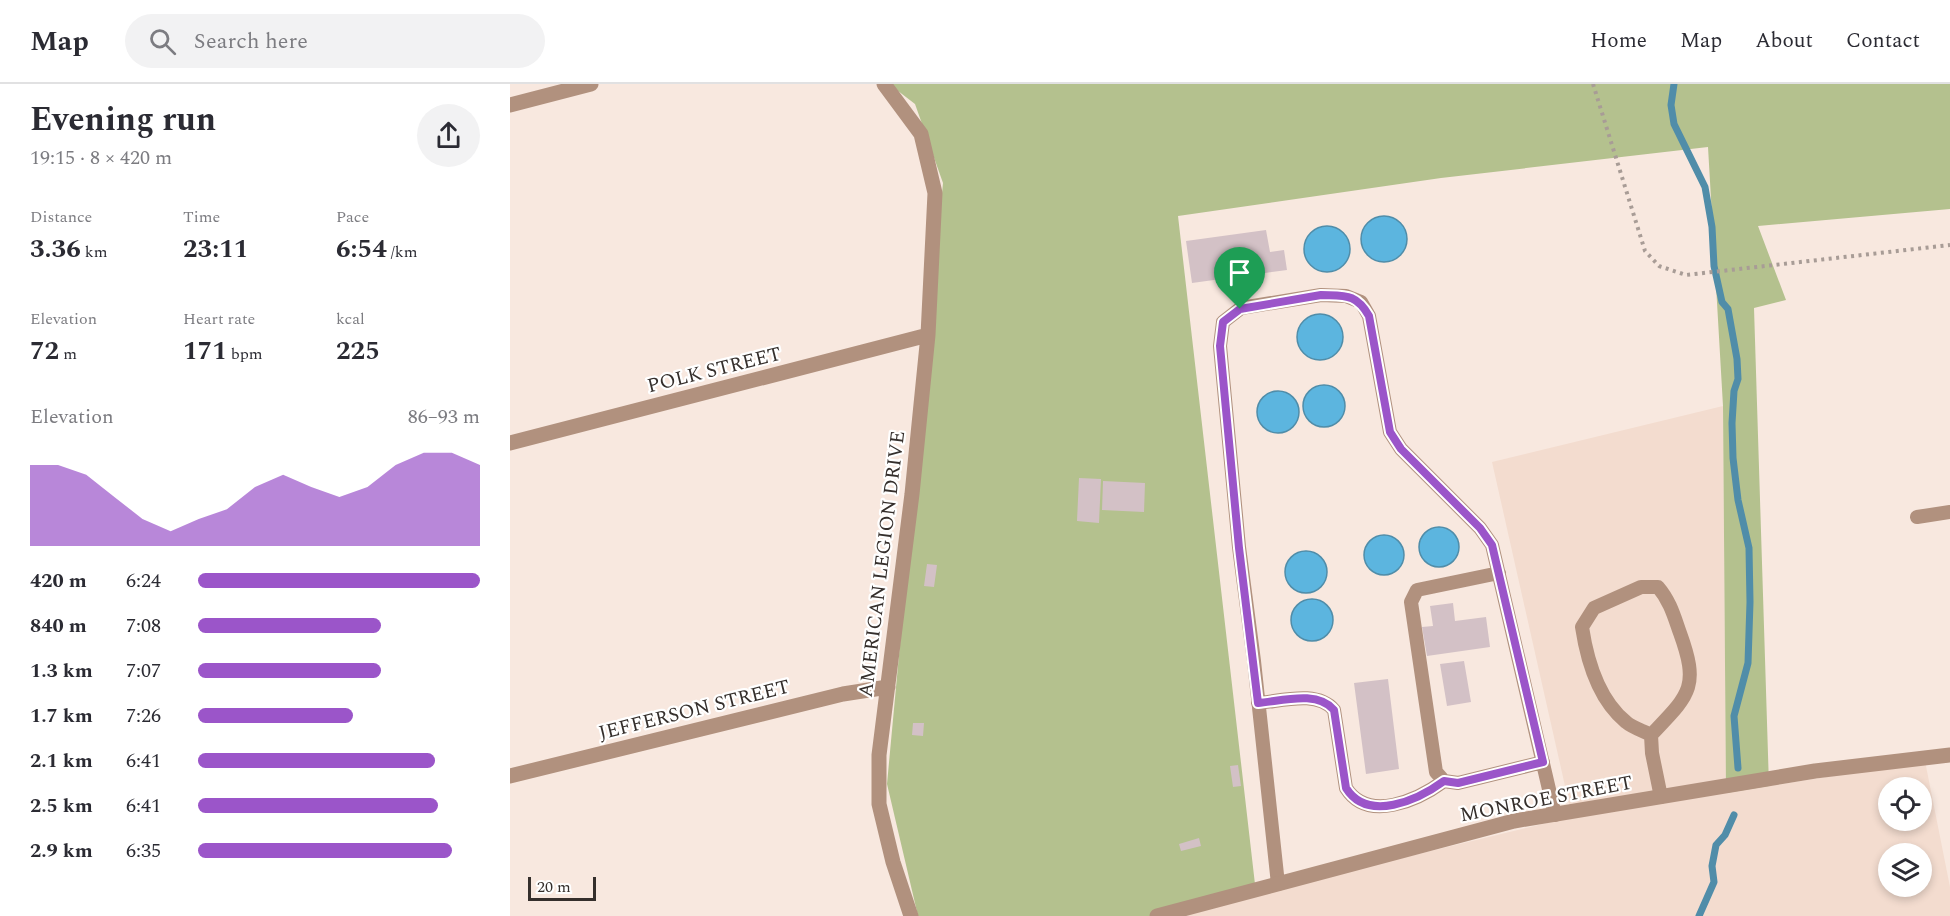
<!DOCTYPE html>
<meta charset="utf-8">
<style>
body{margin:0;font-family:Spectral,serif;background:#f2f2f3;color:#2b2b33;height:100vh;display:flex;flex-direction:column;font-size:22px;white-space:nowrap}
*{box-sizing:border-box;margin:0}
p{font-size:20px;color:#7c7c81}
.icon{flex:none;width:33px;height:33px;fill:none;stroke:currentColor;stroke-width:2;stroke-linecap:round;stroke-linejoin:round}
.map{position:relative;flex:1;overflow:hidden}
.drawer{display:flex;flex-direction:column;background:#fff;width:510px}
.drawer>*{flex:none}
.fabs{position:absolute;left:1368px;top:693px;display:grid;gap:12px}
.fabs a{display:grid;place-items:center;width:54px;height:54px;border-radius:50%;background:#fff;box-shadow:0 3px 9px #0003;font-size:30px}
.scale{position:absolute;left:18px;bottom:15px;width:68px;box-sizing:border-box;padding-left:6px;border:3px solid #352f2c;border-top:0;font-size:16px;line-height:21px;white-space:nowrap;color:#352f2c;-webkit-text-stroke:4px #fff;paint-order:stroke}
.pin{position:absolute;display:grid;place-items:center;width:51px;height:51px;color:#fff;margin:-62px -26px;border-radius:50% 50% 50% 0;rotate:-45deg;box-shadow:0 0 6px #0007}
.pin .icon{rotate:45deg}
.round{display:grid;place-items:center;flex:none;width:63px;height:63px;border-radius:32px;background:#f2f2f3}
.headline{display:flex;align-items:center;justify-content:space-between;height:102px;padding:0 30px}
h1{font-size:33px;font-weight:700;line-height:45px}
.stats{display:grid;grid-template-columns:repeat(3,1fr);gap:9px;height:102px;padding:6px 30px}
.stats div{display:grid;align-content:center}
.stats b{font-size:26px;font-weight:700}
.stats small{font-size:16px;font-weight:400}
.stats p{font-size:16px}
.chart{height:168px;padding:12px 30px}
.chart p{display:flex;justify-content:space-between}
.chart svg{width:100%;height:108px;margin-top:6px;fill:#9b55c9;opacity:.7}
ul{padding:0 30px;list-style:none;font-size:20px}
li{display:grid;grid-template-columns:96px 72px 1fr;align-items:center;height:45px}
li i{height:15px;border-radius:8px;background:#9b55c9}
header{display:flex;align-items:center;gap:36px;box-sizing:border-box;height:84px;padding:0 30px;background:#fff;border-bottom:2px solid #e1e1e2}
header strong{font-size:28px}
nav{display:flex;gap:33px;margin-inline-start:auto;font-size:21px}
.search{width:420px;height:54px;background:#f2f2f3;display:flex;align-items:center;gap:15px;box-sizing:border-box;padding:0 21px;border-radius:33px;color:#7c7c81;font-size:22px}
main{display:flex;flex:1;min-height:0}
.map>svg:first-child{display:block}
.built{fill:#f3dccf;fill-rule:evenodd}
.green{fill:#b4c18e}
.water{fill:#5cb5df;stroke:#508da9;stroke-width:1.5}
.lines{fill:none;stroke-linecap:round;stroke-linejoin:round}
.stream{stroke:#508da9;stroke-width:7}
.building{fill:#d3c1c6}
.path{stroke:#a89c96;stroke-width:4;stroke-dasharray:3 4.5;stroke-linecap:butt}
.lane{stroke:#b1917e;stroke-width:14}
.street{stroke:#b1917e;stroke-width:15}
.route-casing{stroke:#fff;stroke-width:12}
.route{stroke:#9b55c9;stroke-width:8}
.labels{text-anchor:middle;stroke-width:4.5;stroke-linejoin:round;paint-order:stroke}
.street-label{font-size:20px;fill:#352f2c;stroke:#fff}
</style>
<header>
<strong>Map</strong>
<div class="search"><svg class="icon" aria-label="search" viewBox="0 0 24 24"><circle cx="10" cy="10" r="6"/><path d="M15 15l6 6"/></svg>Search here</div>
<nav><a>Home</a><a>Map</a><a>About</a><a>Contact</a></nav>
</header>
<main>
<section class="drawer">
<div class="headline"><div><h1>Evening run</h1><p>19:15 · 8 × 420 m</p></div><a class="round"><svg class="icon" aria-label="share" viewBox="0 0 24 24"><path d="M12 15V3M7 8l5-5 5 5M5 13v7h14v-7"/></svg></a></div>
<div class="stats">
<div><p>Distance</p><b>3.36<small> km</small></b></div>
<div><p>Time</p><b>23:11</b></div>
<div><p>Pace</p><b>6:54<small> /km</small></b></div>
</div>
<div class="stats">
<div><p>Elevation</p><b>72<small> m</small></b></div>
<div><p>Heart rate</p><b>171<small> bpm</small></b></div>
<div><p>kcal</p><b>225</b></div>
</div>
<div class="chart"><p><span>Elevation</span>86–93 m</p>
<svg viewBox="0 0 160 44" preserveAspectRatio="none"><path d="M0 44V11L10 11L20 15L30 24L40 33L50 38L60 33L70 29L80 20L90 15L100 20L110 24L120 20L130 11L140 6L150 6L160 11V44z"/></svg>
</div>
<ul>
<li><b>420 m</b>6:24<i style="width:100%"></i></li>
<li><b>840 m</b>7:08<i style="width:65%"></i></li>
<li><b>1.3 km</b>7:07<i style="width:65%"></i></li>
<li><b>1.7 km</b>7:26<i style="width:55%"></i></li>
<li><b>2.1 km</b>6:41<i style="width:84%"></i></li>
<li><b>2.5 km</b>6:41<i style="width:85%"></i></li>
<li><b>2.9 km</b>6:35<i style="width:90%"></i></li>
</ul>
</section>
<div class="map">
<svg width="1440" height="832" viewBox="0 0 1440 832">
<rect width="100%" height="100%" fill="#f8e8df"/>
<path class="built" d="M1213 322 1216 709 1415 677 1440 803V832H662L746 809 1062 733 982 378ZM1378 704H1412V736H1378ZM1378 770H1412V802H1378Z"/>
<path class="green" d="M379 0H1440V125L1248 142 1276 216 1244 224 1259 702 1216 709 1213 322 1198 63 931 94 668 132 746 809 662 832H408L377 700 433 99 405 20Z"/>
<path class="water" d="M851 155a23 23 0 1 1 46 0a23 23 0 1 1-46 0Z
M794 165a23 23 0 1 1 46 0a23 23 0 1 1-46 0Z
M787 253a23 23 0 1 1 46 0a23 23 0 1 1-46 0Z
M793 322a21 21 0 1 1 42 0a21 21 0 1 1-42 0Z
M747 328a21 21 0 1 1 42 0a21 21 0 1 1-42 0Z
M909 463a20 20 0 1 1 40 0a20 20 0 1 1-40 0Z
M854 471a20 20 0 1 1 40 0a20 20 0 1 1-40 0Z
M775 488a21 21 0 1 1 42 0a21 21 0 1 1-42 0Z
M781 536a21 21 0 1 1 42 0a21 21 0 1 1-42 0Z"/>
<g class="lines">
<path class="stream" d="M1164 0 1161 21 1164 40 1195 103 1202 143 1204 182 1212 218 1218 225 1227 275 1228 295 1224 307 1222 339 1223 374 1228 416 1239 464 1240 518 1238 579 1224 632 1228 684
M1189 832 1204 798 1202 782 1206 761 1215 751 1224 731"/>
</g>
<path class="building" d="M756 146 760 168 774 166 777 186 682 199 676 157Z
M569 394 591 395 589 439 567 437Z
M593 397 635 399 634 428 592 426Z
M417 480 427 481 424 503 414 502Z
M943 519 945 537 976 533 980 563 917 572 912 543 923 542 920 522Z
M954 577 961 618 937 622 930 580Z
M878 595 889 685 856 690 844 599Z
M403 639H414L413 652 402 651Z
M728 681 731 702 723 703 720 682Z
M689 754 691 762 671 767 669 760Z"/>
<g class="lines">
<path class="path" d="M1083 0 1135 167 1149 182 1176 191 1440 161"/>
<path class="lane" d="M1407 433 1440 428
M989 489 907 506 901 518 926 688 934 697 948 699 1033 678
M748 619C772 617 807 606 824 626L836 704C858 739 908 716 934 697
M1141 651C1134 647 1123 644 1116 638 1089 616 1077 576 1072 543L1084 524 1131 503H1148C1160 517 1164 532 1170 549 1190 604 1179 611 1141 651L1142 669 1151 713
M768 800 744 577 729 463 710 262 713 238 731 224 811 211 836 212 851 218 859 232 880 348 891 365 970 444 982 461 1045 731"/>
<path class="street" d="M374 0 411 50 425 109 418 251 402 410 369 671V720L383 778 401 832
M0 21 81 0
M0 359 418 251
M0 692 333 610 378 603
M647 832 1004 737 1305 687 1440 671"/>
</g>
<g class="lines">
<g class="route-casing">
<path id="route" d="M811 211C835 212 846 209 859 232L880 348 891 365 970 444 982 461 1033 678 948 699 934 697C908 716 858 739 836 704L824 626C807 606 772 617 748 619L729 464 710 262 713 238 730 225Z"/>
</g>
<use href="#route" class="route"/>
</g>
<g class="labels">
<g class="street-label">
<text transform="translate(204 285) rotate(-14)" y="7">POLK STREET</text>
<text transform="translate(371 480) rotate(-83)" y="7">AMERICAN LEGION DRIVE</text>
<text transform="translate(184 625) rotate(-14)" y="7">JEFFERSON STREET</text>
<text transform="translate(1036 714) rotate(-11)" y="7">MONROE STREET</text>
</g>
</g>
</svg>
<div class="fabs">
<a><svg class="icon" aria-label="locate" viewBox="0 0 24 24"><circle cx="12" cy="12" r="6"/><path d="M12 2v4M12 18v4M2 12h4M18 12h4"/></svg></a>
<a><svg class="icon" aria-label="layers" viewBox="0 0 24 24"><path d="M12 4l9 5-9 5-9-5zM3 14l9 5 9-5"/></svg></a>
</div>
<div class="scale">20 m</div>
<div class="pin" style="left:730px;top:225px;background:#1e9e55"><svg class="icon" aria-label="arrive" viewBox="0 0 24 24"><path d="M6 21V4h12l-3 4 3 4H6"/></svg></div>
</div>
</main>
